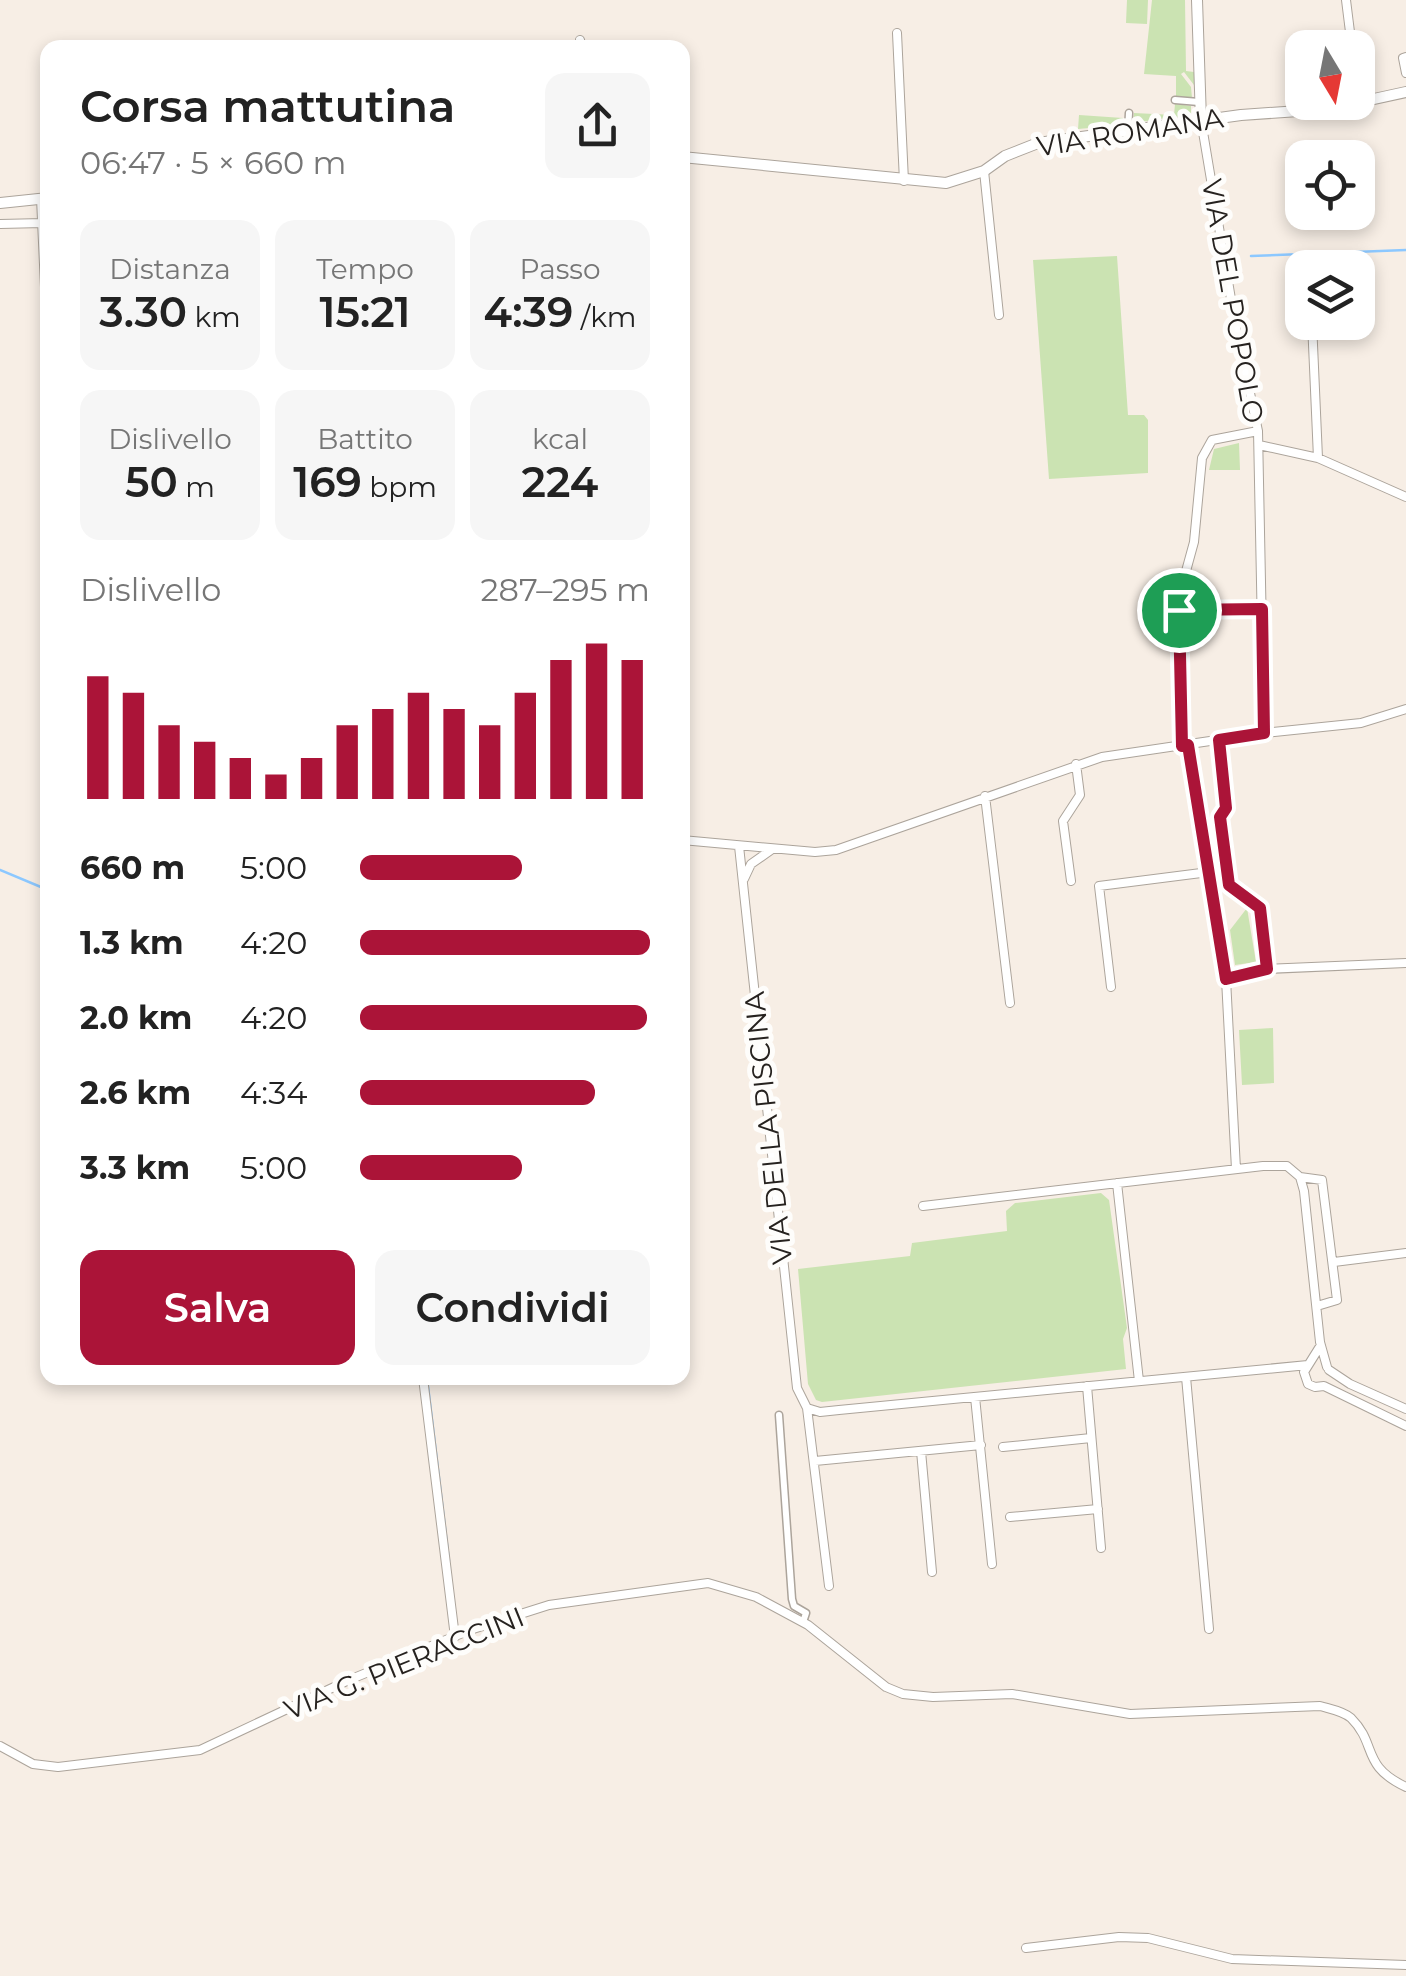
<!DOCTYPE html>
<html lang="it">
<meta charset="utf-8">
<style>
body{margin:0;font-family:Montserrat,sans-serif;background:#f6f6f6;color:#222;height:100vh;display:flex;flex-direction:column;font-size:38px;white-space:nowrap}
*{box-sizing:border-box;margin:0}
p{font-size:32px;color:#767676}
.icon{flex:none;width:55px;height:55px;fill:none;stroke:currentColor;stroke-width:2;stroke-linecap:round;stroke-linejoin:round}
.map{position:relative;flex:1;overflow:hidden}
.sheet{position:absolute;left:40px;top:40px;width:650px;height:1345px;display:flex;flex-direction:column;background:#fff;border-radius:20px;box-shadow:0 5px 15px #0003}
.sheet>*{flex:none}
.needle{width:65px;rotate:170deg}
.fabs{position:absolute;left:1285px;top:30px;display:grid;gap:20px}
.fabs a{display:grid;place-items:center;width:90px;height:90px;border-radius:20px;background:#fff;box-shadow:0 5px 15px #0003;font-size:50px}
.pin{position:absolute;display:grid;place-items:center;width:85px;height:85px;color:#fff;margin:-42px;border:5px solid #fff;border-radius:50%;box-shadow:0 2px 10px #0007}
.round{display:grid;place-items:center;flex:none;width:105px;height:105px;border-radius:20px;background:#f6f6f6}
.summary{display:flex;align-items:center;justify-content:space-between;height:170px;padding:0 40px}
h1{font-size:45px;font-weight:600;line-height:75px}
.stats{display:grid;grid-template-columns:repeat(3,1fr);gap:15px;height:170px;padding:10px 40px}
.stats div{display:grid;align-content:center;border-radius:20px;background:#f6f6f6;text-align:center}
.stats b{font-size:42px;font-weight:600}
.stats small{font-size:28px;font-weight:400}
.stats p{font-size:28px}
.chart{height:280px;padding:20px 40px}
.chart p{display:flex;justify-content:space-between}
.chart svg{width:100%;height:180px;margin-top:10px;stroke:#ab1438;stroke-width:6}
.cta{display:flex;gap:20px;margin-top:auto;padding:20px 40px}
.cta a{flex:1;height:115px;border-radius:20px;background:#ab1438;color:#fff;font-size:40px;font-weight:600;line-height:115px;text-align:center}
.cta a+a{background:#f6f6f6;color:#222}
ul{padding:0 40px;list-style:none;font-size:32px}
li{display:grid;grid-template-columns:160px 120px 1fr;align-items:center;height:75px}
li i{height:25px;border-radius:12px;background:#ab1438}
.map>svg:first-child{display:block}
.green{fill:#cbe3b2}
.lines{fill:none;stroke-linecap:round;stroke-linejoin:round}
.stream{stroke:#8cc8ff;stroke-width:2.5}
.pedestrian-casing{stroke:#aca49b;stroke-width:9}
.minor-casing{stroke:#aca49b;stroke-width:10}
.tertiary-casing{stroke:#aca49b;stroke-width:12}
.pedestrian{stroke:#fff;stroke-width:6}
.minor{stroke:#fff;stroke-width:8}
.tertiary{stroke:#fff;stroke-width:10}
.route-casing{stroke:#fff;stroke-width:20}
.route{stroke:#ab1438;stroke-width:12}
.labels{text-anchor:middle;stroke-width:10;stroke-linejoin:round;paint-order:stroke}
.street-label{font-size:28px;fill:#26221f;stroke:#fefdfb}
</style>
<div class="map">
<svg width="1406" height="1976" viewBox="0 0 1406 1976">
<rect width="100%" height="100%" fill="#f7eee5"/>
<path class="green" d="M1127 0H1148L1147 24 1126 23Z
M1152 0H1185L1186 71 1194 72V85L1184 72 1181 74 1191 87 1192 98 1176 96V76L1144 74Z
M1175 104 1191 106V115L1133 123 1134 113 1174 115Z
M1079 115 1123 118V125L1078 129Z
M1117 256 1128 415H1144L1148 420V473L1049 479 1033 260Z
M1239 443 1240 470H1209L1214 449Z
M1247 908 1256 962 1235 965 1230 930Z
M1273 1028 1274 1083 1242 1085 1239 1030Z
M1101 1193 1109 1200 1127 1328 1123 1339 1126 1369 822 1402 816 1400 808 1384 798 1269 910 1256 912 1243 1007 1231 1006 1211 1015 1203Z"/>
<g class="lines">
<path class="stream" d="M1251 256 1406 250
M0 870 48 890
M427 1378 449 1561"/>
<g class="pedestrian-casing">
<path id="pedestrian" d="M1175 100 1199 102
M1128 131 1129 113
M1220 817 1229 885 1250 900
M779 1415 792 1599 794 1606 806 1613 803 1622"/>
</g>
<g class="minor-casing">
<path id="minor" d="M1346 0 1352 48
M897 33 904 181
M580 40 582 48
M1406 57 1403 58 1406 73
M1358 82 1361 104
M1201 120 1234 317 1258 431 1264 733
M984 171 999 315
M41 198 45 287
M0 224 43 223
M1312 322 1318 458
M1259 445 1318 458 1406 497
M1179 610 1262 609
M1219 740 1226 808 1220 817
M1188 745 1226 979 1236 1169
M1182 746 1180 593 1194 542 1202 458 1212 440 1258 431
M985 796 1010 1003
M682 840 815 852 836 850 1102 757 1264 733 1361 723 1406 709
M739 846 797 1388 807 1408 829 1586
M744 879 751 864 771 850
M1071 881 1063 821 1080 795 1076 764
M1250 900 1261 907 1267 969
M1226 979 1267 969 1406 963
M1111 987 1099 886 1209 872
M1300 1177 1322 1180 1337 1300 1317 1306
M1117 1183 1139 1381
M923 1206 1263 1166H1287L1300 1177 1304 1191 1320 1342 1327 1367
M1334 1262 1406 1253
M1319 1348 1304 1372 1308 1384 1315 1387 1324 1386 1406 1426
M1329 1370 1350 1384 1406 1409
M1186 1377 1209 1629
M423 1378 455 1637
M1087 1386 1101 1548
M975 1397 992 1564
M807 1408 820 1412 839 1410 1308 1365
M1003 1447 1091 1438
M921 1451 932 1572
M815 1461 981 1445
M1010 1517 1098 1509
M0 1746 33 1764 58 1767 200 1750 349 1680 470 1630 549 1605 708 1583 756 1597 808 1625 886 1687 903 1694 933 1697 1012 1694 1130 1714 1320 1706C1330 1709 1343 1711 1351 1718 1378 1745 1360 1765 1406 1787
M1026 1948 1119 1937 1148 1938 1232 1959 1406 1965"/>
</g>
<g class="tertiary-casing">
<path id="tertiary" d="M1197 0 1201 120
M682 157 946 183 984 171 1005 156 1038 143 1241 115 1328 109 1406 92
M0 203 48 198"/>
</g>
<use href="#pedestrian" class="pedestrian"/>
<use href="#minor" class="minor"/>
<use href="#tertiary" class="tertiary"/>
</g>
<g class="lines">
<g class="route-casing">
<path id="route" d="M1262 609 1264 733 1219 740 1226 808 1220 817 1229 885 1260 908 1267 969 1226 979 1188 745 1182 746 1179 610Z"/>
</g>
<use href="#route" class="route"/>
</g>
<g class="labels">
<g class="street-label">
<text transform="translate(1130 132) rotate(-9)" y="10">VIA ROMANA</text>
<text transform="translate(1233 301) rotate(80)" y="10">VIA DEL POPOLO</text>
<text transform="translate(768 1128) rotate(-96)" y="10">VIA DELLA PISCINA</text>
<text transform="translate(404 1663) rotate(-22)" y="10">VIA G. PIERACCINI</text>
</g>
</g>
</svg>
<div class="fabs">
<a><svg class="needle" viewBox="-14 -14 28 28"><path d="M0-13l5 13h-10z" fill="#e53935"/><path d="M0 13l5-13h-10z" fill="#767676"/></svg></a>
<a><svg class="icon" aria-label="locate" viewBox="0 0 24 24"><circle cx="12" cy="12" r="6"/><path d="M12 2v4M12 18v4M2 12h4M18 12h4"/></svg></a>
<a><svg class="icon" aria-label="layers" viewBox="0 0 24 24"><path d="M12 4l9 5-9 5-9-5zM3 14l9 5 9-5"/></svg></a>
</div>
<div class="pin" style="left:1179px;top:610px;background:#1e9e55"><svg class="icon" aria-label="arrive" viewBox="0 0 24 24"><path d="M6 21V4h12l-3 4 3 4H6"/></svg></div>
<section class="sheet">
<div class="summary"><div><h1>Corsa mattutina</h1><p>06:47 · 5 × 660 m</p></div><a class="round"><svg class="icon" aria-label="share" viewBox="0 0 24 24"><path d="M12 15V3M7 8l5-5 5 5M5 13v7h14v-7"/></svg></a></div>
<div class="stats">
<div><p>Distanza</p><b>3.30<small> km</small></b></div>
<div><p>Tempo</p><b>15:21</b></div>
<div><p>Passo</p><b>4:39<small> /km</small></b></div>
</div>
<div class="stats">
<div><p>Dislivello</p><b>50<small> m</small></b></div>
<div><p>Battito</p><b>169<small> bpm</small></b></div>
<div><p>kcal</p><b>224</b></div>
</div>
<div class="chart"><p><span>Dislivello</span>287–295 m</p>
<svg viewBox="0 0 160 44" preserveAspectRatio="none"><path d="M5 44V14M15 44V18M25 44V26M35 44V30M45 44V34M55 44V38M65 44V34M75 44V26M85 44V22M95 44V18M105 44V22M115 44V26M125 44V18M135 44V10M145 44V6M155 44V10"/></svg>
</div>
<ul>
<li><b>660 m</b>5:00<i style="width:56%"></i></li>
<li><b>1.3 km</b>4:20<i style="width:100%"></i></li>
<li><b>2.0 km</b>4:20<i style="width:99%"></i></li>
<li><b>2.6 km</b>4:34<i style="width:81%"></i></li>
<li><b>3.3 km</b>5:00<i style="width:56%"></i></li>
</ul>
<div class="cta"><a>Salva</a><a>Condividi</a></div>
</section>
</div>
